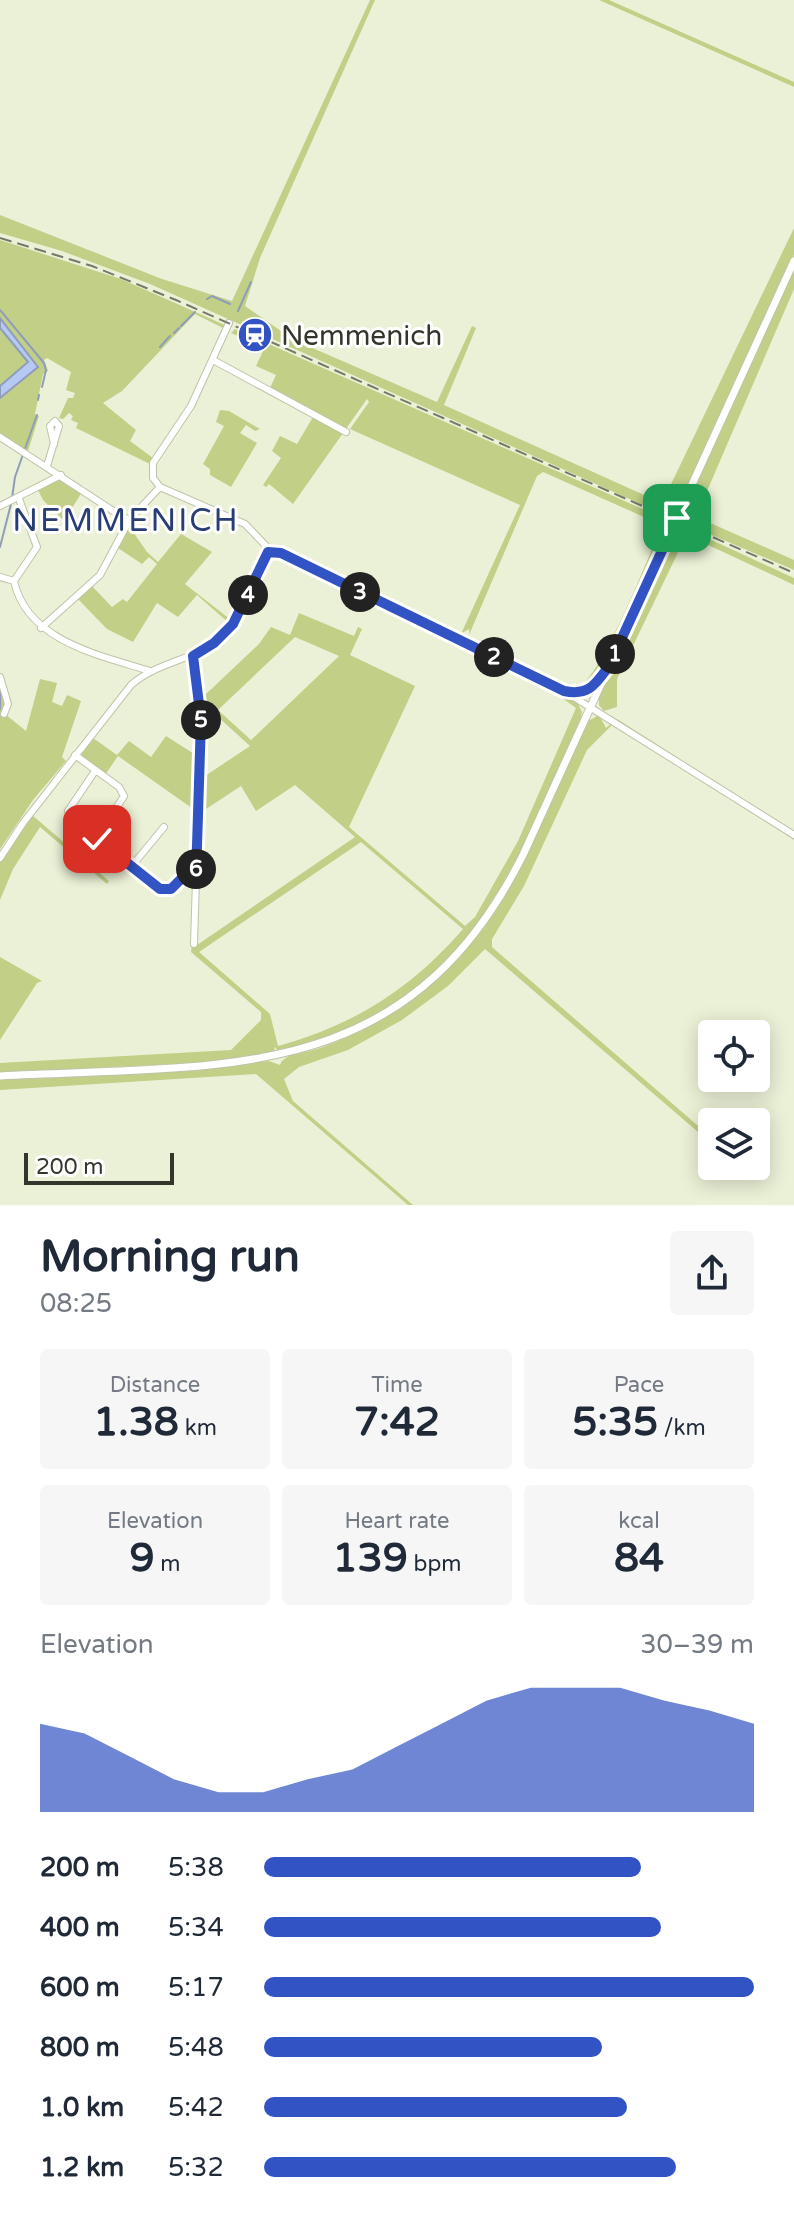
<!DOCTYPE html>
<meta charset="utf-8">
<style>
body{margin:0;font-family:"Varela Round",sans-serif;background:#f6f6f7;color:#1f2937;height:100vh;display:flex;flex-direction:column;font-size:30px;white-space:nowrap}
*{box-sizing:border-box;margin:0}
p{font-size:26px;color:#747a83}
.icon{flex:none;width:44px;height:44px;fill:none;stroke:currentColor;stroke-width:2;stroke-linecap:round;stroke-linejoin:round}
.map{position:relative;height:1205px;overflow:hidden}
.details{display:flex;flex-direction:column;background:#fff;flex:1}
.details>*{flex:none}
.fabs{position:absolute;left:698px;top:1020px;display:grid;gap:16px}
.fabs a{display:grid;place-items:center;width:72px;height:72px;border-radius:8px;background:#fff;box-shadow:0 4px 20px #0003;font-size:40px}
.scale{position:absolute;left:24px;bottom:20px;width:150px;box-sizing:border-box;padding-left:8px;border:4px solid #34362b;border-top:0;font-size:22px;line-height:28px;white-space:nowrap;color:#34362b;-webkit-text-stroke:6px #fff;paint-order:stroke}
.pin{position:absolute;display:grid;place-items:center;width:68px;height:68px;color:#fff;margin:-34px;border-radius:16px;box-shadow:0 4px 12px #0006}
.km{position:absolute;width:40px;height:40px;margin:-20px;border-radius:50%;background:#222;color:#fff;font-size:22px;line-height:40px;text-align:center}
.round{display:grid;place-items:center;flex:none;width:84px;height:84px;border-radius:8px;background:#f6f6f7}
.head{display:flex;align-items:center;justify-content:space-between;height:136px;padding:0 40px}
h1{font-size:44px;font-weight:800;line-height:60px}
.stats{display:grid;grid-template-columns:repeat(3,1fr);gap:12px;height:136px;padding:8px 40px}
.stats div{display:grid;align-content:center;border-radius:8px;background:#f6f6f7;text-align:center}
.stats b{font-size:40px;font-weight:800}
.stats small{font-size:22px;font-weight:400}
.stats p{font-size:22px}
.chart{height:224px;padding:16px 40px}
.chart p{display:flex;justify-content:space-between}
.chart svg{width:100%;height:144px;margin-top:8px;fill:#3153c3;opacity:.7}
ul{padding:0 40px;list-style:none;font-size:26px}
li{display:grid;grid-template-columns:128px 96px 1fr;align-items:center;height:60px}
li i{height:20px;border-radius:10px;background:#3153c3}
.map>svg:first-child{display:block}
.green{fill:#c2cf87;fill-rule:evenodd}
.water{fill:#b6c9f5;stroke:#8f9db8;stroke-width:2}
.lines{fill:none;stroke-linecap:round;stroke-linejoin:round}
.stream{stroke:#8f9db8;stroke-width:2}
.minor-casing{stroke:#bec4aa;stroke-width:8}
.tertiary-casing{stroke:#bec4aa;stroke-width:9}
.minor{stroke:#fff;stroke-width:6}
.tertiary{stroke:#fff;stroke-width:7}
.rail{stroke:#767969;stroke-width:2;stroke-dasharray:12 6;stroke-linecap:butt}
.route-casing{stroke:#fff;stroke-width:16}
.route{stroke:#3153c3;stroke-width:10}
.labels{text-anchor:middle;stroke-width:6;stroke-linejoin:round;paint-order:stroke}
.poi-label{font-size:28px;fill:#34362b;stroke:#fff;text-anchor:start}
.quarter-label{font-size:32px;letter-spacing:2px;fill:#283c75;stroke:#fff}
</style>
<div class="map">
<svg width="794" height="1205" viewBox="0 0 794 1205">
<rect width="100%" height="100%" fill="#ebf1d6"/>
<path class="green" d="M370 0H375L260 258 245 306 294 340 437 402 472 326 476 328 444 405 662 503 794 228V255L687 489 680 491 675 483 668 498 681 499 674 519 150 284 62 251 0 233V215L162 279 232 301Z
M599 0H609L794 82V87Z
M0 240 121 279 227 326 225 329 195 314 122 391 103 403 136 430 130 441 153 458 150 464 76 428 78 423 71 420 73 416 69 413 63 419 59 418 68 398H73L75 393 66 390 71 372 47 358 44 360 48 371 43 374 35 414 39 416 28 451 0 434V398L38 367 0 318Z
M794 268V289L698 512 708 522 794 560V570L686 524 685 519 679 521 686 504 693 502 692 493Z
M0 328 28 362 0 386Z
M235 329 672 522C659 550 605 691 577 691 560 692 489 652 470 642L469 629 457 636 288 553 461 634 520 505 350 429 369 402 367 399 293 504 269 484 266 487 263 485 281 458 272 451 280 436 297 444 313 417 270 388 276 375 256 366 265 347 231 333ZM543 472 662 525C650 553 601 679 578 687 559 685 476 651 469 635L537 476Z
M220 410 229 411 260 429 255 431 246 425 240 433 257 443 231 487 210 475V469L203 464 224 426 216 422Z
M61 479 82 492 64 521 43 500 38 490Z
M677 524 794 578V585L691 537 685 538 617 679V707L604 711 599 705V696Z
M129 526 147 552 158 562 181 534 212 552 185 584 231 620 229 623 197 595 178 617 157 603 133 642 107 629 76 597 90 584 112 607 123 599 127 602 157 564 149 557 142 564 118 548Z
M375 603 554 689 578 704 582 712C577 742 556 774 544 802 498 905 443 995 331 1038 315 1045 295 1047 278 1051L275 1047 274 1051 218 1062 0 1073V1063L231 1050 261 1020V1012L191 952 192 944 197 945 355 837 295 785 256 811 241 786 200 813 202 778 250 746 206 706 205 695 259 644 271 627 290 635 299 613 354 636 358 627 362 629 350 655 415 686 349 827 465 926 475 917 518 841 576 708 547 687 377 604 372 607ZM295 637 339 656 251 740 218 710ZM361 842 463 929C411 989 354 1025 278 1046L270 1014 199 952Z
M0 673 11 706 5 714 26 731 40 679 57 683 52 702 62 706 67 695 81 701 62 757 66 761 33 800 0 849Z
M599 715 606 728 617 719 794 832V840L738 801 612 725 587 750 524 886 492 939V947L712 1138V1144L485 949 448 986 402 1020 348 1050 299 1067 284 1079 293 1101 413 1205H408L256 1074 0 1090V1078L201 1068 269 1061 280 1065C284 1053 305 1053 317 1049 355 1036 392 1016 424 990 508 922 542 816 588 721Z
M166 736 199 757 196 811 118 756 105 775 79 756 93 738 117 755 129 741 151 757Z
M32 815 109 881 107 884 40 827 13 869 0 900V862Z
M0 957 42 981 37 983 0 1040Z"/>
<path class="water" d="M0 318 38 367 0 398V386L28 362 0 328Z"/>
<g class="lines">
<path class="stream" d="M207 299 212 296 230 304
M0 310 44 363 46 370 42 387
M238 311 251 282
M181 326 195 312
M174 333 179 328
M160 347 170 336
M38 400 39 395
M12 498 15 477 37 415
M0 547 11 504
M0 693V709"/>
<g class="minor-casing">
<path id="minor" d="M229 323 191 406 153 463V478L160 487 245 524 271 551
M213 360 346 432
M0 437 124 518 130 519 160 487
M47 466 59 426 55 421 50 426 54 444
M0 506 61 475
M0 577 14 581
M14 581C27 641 99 655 150 671
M14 581 37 547 19 499
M41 628 100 575 130 519
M193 656 201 720 194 944
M0 677 8 704 4 714
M574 693 590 690 602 676
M75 755 119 787 124 796 97 837 99 843 131 867 164 827
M68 811 95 771
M0 858 23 823 131 685C160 659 202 661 228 630 242 614 258 555 274 551L564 691 794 835
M131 867 164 890 172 888 183 877H196"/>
</g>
<g class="tertiary-casing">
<path id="tertiary" d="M0 1076C224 1064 406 1088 523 855L794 261"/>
</g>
<use href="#minor" class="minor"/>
<use href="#tertiary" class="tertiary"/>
<path class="rail" d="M0 238 92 266 176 300 794 573"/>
</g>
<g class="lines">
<g class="route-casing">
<path id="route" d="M97 839 160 889H171L183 877H196L201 720 193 656 214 643 233 624 268 552 281 553 564 691C589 696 595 685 609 666L677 518"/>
</g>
<use href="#route" class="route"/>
</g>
<defs>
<g id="station-disc" transform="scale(1.8)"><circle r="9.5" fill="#3153c3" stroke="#fff"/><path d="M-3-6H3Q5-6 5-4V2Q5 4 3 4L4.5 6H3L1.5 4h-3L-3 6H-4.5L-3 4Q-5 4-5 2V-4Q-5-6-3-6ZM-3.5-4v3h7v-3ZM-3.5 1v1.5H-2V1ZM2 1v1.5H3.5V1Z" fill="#fff"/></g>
</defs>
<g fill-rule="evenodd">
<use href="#station-disc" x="255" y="335"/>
</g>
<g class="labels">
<g class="poi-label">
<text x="281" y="345">Nemmenich</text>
</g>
<g class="quarter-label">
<text x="126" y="531">NEMMENICH</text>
</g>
</g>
</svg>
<div class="fabs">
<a><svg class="icon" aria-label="locate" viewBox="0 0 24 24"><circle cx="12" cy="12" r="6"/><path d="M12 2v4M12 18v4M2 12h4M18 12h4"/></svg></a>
<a><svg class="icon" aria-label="layers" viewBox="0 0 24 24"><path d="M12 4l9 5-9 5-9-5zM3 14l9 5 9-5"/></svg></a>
</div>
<div class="scale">200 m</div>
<div class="pin" style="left:677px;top:518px;background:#1e9e55"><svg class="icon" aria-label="arrive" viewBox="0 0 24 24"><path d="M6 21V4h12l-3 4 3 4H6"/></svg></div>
<div class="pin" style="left:97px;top:839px;background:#d93025"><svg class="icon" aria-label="check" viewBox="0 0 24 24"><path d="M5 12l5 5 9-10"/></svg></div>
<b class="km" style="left:615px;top:654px">1</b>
<b class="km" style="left:494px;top:657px">2</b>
<b class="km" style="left:360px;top:592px">3</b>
<b class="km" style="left:248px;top:595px">4</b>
<b class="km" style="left:201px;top:720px">5</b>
<b class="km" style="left:196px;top:869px">6</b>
</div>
<section class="details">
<div class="head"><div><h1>Morning run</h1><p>08:25</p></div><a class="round"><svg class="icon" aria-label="share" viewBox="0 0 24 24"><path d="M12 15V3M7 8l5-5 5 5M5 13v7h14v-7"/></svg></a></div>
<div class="stats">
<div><p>Distance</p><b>1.38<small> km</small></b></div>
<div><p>Time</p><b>7:42</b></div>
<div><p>Pace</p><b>5:35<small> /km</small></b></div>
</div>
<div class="stats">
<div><p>Elevation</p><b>9<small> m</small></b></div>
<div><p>Heart rate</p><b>139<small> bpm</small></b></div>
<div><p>kcal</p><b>84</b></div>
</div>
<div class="chart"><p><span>Elevation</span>30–39 m</p>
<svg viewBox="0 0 160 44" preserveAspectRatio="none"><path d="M0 44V17L10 20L20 27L30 34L40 38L50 38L60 34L70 31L80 24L90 17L100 10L110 6L120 6L130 6L140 10L150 13L160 17V44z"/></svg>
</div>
<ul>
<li><b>200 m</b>5:38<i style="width:77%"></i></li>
<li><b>400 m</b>5:34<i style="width:81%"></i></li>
<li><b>600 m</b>5:17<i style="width:100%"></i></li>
<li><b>800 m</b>5:48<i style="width:69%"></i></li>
<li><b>1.0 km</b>5:42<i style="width:74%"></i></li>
<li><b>1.2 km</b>5:32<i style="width:84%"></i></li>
</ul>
</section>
